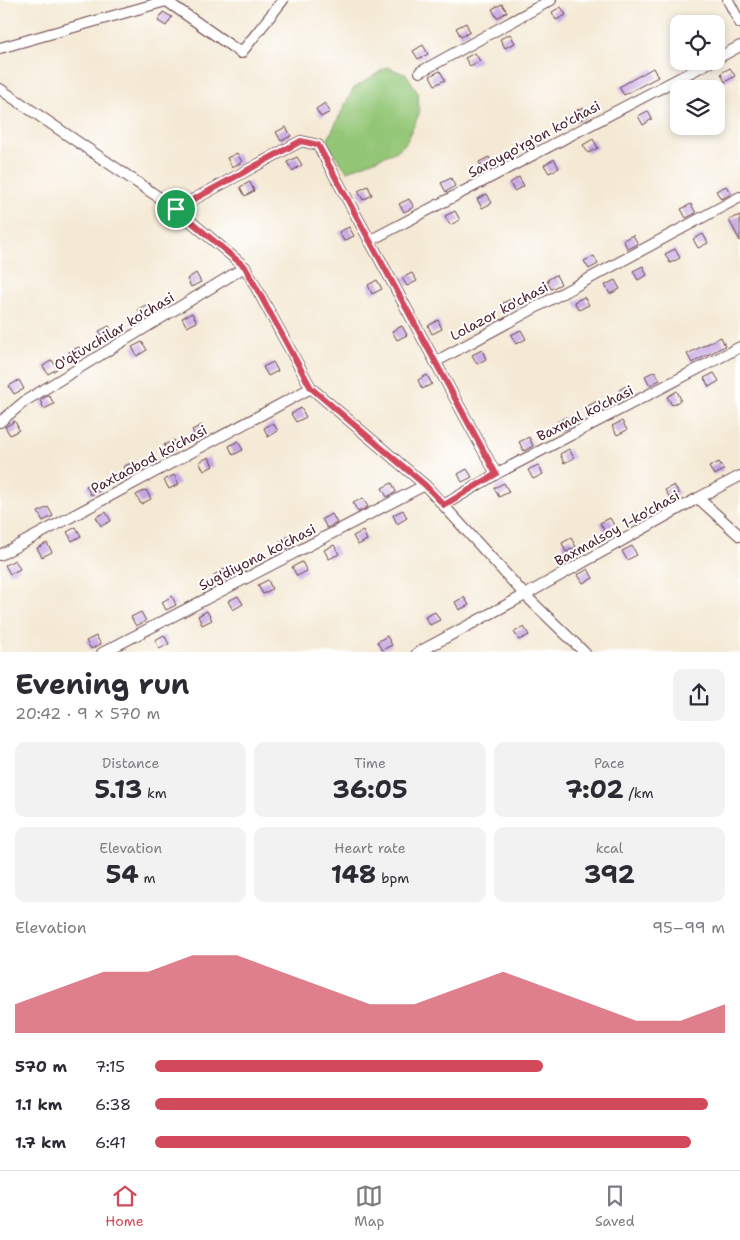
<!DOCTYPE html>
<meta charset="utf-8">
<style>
body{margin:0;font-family:"Shantell Sans",sans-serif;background:#f2f2f3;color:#2b2b33;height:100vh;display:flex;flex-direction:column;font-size:19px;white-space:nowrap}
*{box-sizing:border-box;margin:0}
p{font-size:16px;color:#7c7c81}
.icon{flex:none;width:28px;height:28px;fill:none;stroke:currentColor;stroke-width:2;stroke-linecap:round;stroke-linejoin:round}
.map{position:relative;height:652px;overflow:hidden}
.side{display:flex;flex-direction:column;background:#fff;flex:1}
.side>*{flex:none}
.tools{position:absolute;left:670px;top:15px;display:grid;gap:10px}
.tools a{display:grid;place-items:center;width:55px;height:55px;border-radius:10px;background:#fff;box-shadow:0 2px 8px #0003;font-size:25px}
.pin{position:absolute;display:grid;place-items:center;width:42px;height:42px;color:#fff;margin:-21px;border:2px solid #fff;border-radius:50%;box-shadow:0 1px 5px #0007}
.round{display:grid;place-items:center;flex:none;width:52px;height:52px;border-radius:10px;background:#f2f2f3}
.overview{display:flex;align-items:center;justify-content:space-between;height:85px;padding:0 15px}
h1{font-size:28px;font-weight:700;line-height:38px}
.metrics{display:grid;grid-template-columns:repeat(3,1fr);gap:8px;height:85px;padding:5px 15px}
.metrics div{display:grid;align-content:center;border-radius:10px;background:#f2f2f3;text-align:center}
.metrics b{font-size:25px;font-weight:700}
.metrics small{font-size:14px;font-weight:400}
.metrics p{font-size:14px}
.chart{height:140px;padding:10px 15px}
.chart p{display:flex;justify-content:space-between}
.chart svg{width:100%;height:90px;margin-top:5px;fill:#d1495b;opacity:.7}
ul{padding:0 15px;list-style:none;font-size:16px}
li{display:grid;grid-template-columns:80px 60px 1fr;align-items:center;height:38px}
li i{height:12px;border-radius:6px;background:#d1495b}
.tab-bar{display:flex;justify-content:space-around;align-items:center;height:70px;border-top:1px solid #e1e1e2;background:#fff;font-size:14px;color:#7c7c81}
.tab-bar a{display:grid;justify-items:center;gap:2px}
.tab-bar .selected{color:#d1495b}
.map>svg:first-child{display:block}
.green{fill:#93c676;stroke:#6e7250}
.building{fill:#c6a6e2}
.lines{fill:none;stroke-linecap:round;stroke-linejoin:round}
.minor-casing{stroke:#643d44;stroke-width:12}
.minor{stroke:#fff;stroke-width:10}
.route-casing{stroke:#fff;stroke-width:10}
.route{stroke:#d1495b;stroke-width:6}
.labels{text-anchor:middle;stroke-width:4;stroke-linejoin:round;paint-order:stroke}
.street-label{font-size:14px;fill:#4a1f2b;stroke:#fff}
</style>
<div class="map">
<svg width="740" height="653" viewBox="0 0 740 653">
<rect width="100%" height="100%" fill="#fff"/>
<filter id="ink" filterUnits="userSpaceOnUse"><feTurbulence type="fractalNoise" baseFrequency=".02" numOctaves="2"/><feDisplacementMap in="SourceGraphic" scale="10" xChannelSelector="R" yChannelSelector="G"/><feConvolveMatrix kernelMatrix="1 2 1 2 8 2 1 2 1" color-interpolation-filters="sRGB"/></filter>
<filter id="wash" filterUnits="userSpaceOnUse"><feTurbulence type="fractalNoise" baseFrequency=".0096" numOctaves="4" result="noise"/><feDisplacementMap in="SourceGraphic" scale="20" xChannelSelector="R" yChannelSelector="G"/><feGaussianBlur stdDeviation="1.12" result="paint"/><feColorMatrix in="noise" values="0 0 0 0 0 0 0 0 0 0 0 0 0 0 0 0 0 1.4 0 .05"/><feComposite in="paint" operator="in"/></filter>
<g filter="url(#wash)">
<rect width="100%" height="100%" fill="#f4e9d4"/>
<path class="green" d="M387 67 407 75 418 93 419 114 406 143 397 151 347 171 326 143 353 89Z"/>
<g id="blocks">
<path class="building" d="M502 4 507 12 497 18 492 9Z
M561 7 566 15 556 20 552 12Z
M163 12 172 17 166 26 158 21Z
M466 23 470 32 461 37 456 28Z
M510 34 515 43 505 48 500 39Z
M423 45 428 54 418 59 413 51Z
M475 53 480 61 470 66 465 58Z
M653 68 658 77 624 95 619 87Z
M730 68 735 76 725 82 721 73Z
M440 71 445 80 435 85 430 76Z
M325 103 330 112 321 117 316 109Z
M583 107 588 116 578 121 574 112Z
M648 111 652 119 643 125 638 116Z
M286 127 291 136 281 141 276 132Z
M531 137 536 145 526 151 521 142Z
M593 139 598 148 588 153 583 145Z
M237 153 242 162 232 167 227 158Z
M297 157 302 165 292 171 287 162Z
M489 157 494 166 484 171 479 162Z
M554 159 559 168 549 173 544 165Z
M519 177 524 186 514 191 510 183Z
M451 178 455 186 446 192 441 183Z
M250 182 254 191 245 196 240 187Z
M368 186 372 195 363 200 358 191Z
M726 186 731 194 721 199 716 191Z
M487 194 492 203 482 208 477 199Z
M409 199 414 207 404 212 399 204Z
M691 204 696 213 686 218 681 209Z
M455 211 460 220 450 225 445 216Z
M740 215V241L729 220Z
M349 227 354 236 344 241 339 232Z
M703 234 708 243 698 248 693 239Z
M633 235 638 244 628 249 623 240Z
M675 249 680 258 670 263 665 254Z
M594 256 598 264 589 269 584 261Z
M643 266 647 275 638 280 633 271Z
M196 273 201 282 191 287 187 279Z
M412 273 417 281 407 286 402 278Z
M556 275 561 284 551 289 547 280Z
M377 280 382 289 372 294 368 285Z
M615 280 620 289 610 294 605 285Z
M584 297 589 305 579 310 574 302Z
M513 298 518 307 508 312 503 303Z
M148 304 153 313 143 318 138 309Z
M192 313 197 322 187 327 182 318Z
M438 320 442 329 432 334 428 326Z
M109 326 114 335 104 340 99 331Z
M402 326 407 335 397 340 392 331Z
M521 330 526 339 516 344 511 335Z
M721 337 725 346 692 363 687 354Z
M142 342 147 350 137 356 132 347Z
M79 347 84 355 74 360 69 352Z
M482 350 486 359 477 364 472 355Z
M52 360 57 369 48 374 43 366Z
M273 362 278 371 268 376 263 367Z
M655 371 660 380 650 385 645 376Z
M714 373 719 381 709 387 704 378Z
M427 375 432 384 422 389 418 380Z
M19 380 24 389 14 394 9 386Z
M628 385 633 394 623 399 619 390Z
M677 391 681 400 672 405 667 397Z
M49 395 54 404 44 409 40 400Z
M597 401 602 410 592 415 588 406Z
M301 408 306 417 296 422 291 414Z
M566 417 571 426 561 431 557 422Z
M15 421 19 430 10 435 5 427Z
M622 421 627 430 617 435 612 426Z
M273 423 278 431 268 437 264 428Z
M202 425 206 433 197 438 192 430Z
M529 437 533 446 524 451 519 442Z
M174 440 178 448 168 454 164 445Z
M238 441 243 450 233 455 229 446Z
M569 449 574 458 564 463 560 454Z
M209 457 213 466 204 471 199 462Z
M133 462 137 470 128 475 123 467Z
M719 462 724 470 714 475 709 467Z
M538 465 543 474 533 479 528 470Z
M467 469 472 477 462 482 458 474Z
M174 475 179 484 169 489 164 480Z
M96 481 101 490 91 495 86 486Z
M392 483 396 492 387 497 382 488Z
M504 483 509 492 499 497 494 488Z
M674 485 679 493 670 498 665 490Z
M146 490 151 499 141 504 136 495Z
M363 498 368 507 358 512 353 503Z
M48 507 53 516 43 521 38 512Z
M403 510 407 518 397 524 393 515Z
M106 512 111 521 101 526 96 517Z
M332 514 337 523 327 528 322 519Z
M610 518 615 527 605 532 600 523Z
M76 527 81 536 72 541 67 532Z
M363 531 367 540 358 545 353 536Z
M289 536 294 545 284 550 280 541Z
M571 538 576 547 566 552 562 543Z
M47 543 52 552 42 557 37 548Z
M334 545 339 554 329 559 324 550Z
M632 546 637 555 627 560 622 551Z
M15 560 20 569 10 574 5 565Z
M302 562 307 571 297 576 292 567Z
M224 569 229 578 219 583 214 575Z
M588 569 593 578 583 583 578 575Z
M268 580 272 589 263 594 258 585Z
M172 596 176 605 166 610 162 602Z
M238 596 243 604 233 610 228 601Z
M464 597 469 605 459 610 455 602Z
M207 611 212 620 202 625 198 616Z
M141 612 146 621 136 626 131 617Z
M435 612 440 620 430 625 425 617Z
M524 627 529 635 519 640 514 632Z
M164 635 169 644 159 649 155 640Z
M96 636 101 644 91 649 86 641Z
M387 636 392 645 382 650 377 642Z"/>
</g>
</g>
<g filter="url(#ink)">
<use href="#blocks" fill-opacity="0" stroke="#643d44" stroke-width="1"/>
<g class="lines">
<g class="minor-casing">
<path id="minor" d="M165 0 241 53 283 0
M728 0 740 23
M0 48 166 1
M716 59 740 46
M420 72 551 0
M0 89 176 209 245 267 311 388 425 485 525 595 585 653
M176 209 301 141 318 145 496 474
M369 241 712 61
M435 362 740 197
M0 422 25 401 245 267
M698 498 740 476
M444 505 496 474 740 347
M0 555 311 388
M102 653 425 485
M417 653 525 595 698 498 740 536"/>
</g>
<use href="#minor" class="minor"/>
</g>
</g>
<g class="lines" filter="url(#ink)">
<g class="route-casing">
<path id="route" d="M301 141 318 145 496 474 444 505 425 485 311 388 245 267 176 209Z"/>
</g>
<use href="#route" class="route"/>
</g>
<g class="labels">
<g class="street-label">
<text transform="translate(534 139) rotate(-28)" y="5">Saroyqo'rg'on ko'chasi</text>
<text transform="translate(499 311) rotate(-28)" y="5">Lolazor ko'chasi</text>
<text transform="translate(114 331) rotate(-31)" y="5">O'qtuvchilar ko'chasi</text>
<text transform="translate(585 413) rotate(-27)" y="5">Baxmal ko'chasi</text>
<text transform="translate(149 459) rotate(-28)" y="5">Paxtaobod ko'chasi</text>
<text transform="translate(617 528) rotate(-29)" y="5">Baxmalsoy 1-ko'chasi</text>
<text transform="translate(257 557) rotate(-27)" y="5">Sug'diyona ko'chasi</text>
</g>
</g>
</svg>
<div class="tools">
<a><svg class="icon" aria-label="locate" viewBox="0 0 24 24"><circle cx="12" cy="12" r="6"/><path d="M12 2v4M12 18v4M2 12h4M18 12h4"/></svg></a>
<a><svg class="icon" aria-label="layers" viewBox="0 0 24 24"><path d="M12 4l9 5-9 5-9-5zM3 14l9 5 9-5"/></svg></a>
</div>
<div class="pin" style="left:176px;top:209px;background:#1e9e55"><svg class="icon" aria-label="arrive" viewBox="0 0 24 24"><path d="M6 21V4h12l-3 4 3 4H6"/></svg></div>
</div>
<section class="side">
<div class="overview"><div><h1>Evening run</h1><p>20:42 · 9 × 570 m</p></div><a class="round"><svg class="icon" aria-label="share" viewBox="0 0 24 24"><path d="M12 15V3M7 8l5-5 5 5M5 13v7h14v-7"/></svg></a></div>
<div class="metrics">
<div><p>Distance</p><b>5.13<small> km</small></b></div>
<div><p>Time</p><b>36:05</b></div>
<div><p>Pace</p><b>7:02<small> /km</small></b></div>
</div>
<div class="metrics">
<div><p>Elevation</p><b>54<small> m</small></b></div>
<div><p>Heart rate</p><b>148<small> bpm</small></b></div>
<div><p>kcal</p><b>392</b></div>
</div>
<div class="chart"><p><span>Elevation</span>95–99 m</p>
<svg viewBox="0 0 160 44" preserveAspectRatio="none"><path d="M0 44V30L10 22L20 14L30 14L40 6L50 6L60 14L70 22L80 30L90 30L100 22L110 14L120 22L130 30L140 38L150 38L160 30V44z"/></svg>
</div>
<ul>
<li><b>570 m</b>7:15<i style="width:68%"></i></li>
<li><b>1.1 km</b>6:38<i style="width:97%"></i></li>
<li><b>1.7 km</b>6:41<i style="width:94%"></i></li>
</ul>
</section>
<nav class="tab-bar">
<a class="selected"><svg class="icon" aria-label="home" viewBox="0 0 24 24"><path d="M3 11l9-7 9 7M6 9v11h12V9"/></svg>Home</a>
<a><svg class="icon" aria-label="map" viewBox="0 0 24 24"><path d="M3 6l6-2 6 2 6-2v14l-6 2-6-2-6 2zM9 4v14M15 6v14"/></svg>Map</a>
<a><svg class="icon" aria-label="saved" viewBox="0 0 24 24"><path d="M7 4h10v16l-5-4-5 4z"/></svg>Saved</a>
</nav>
